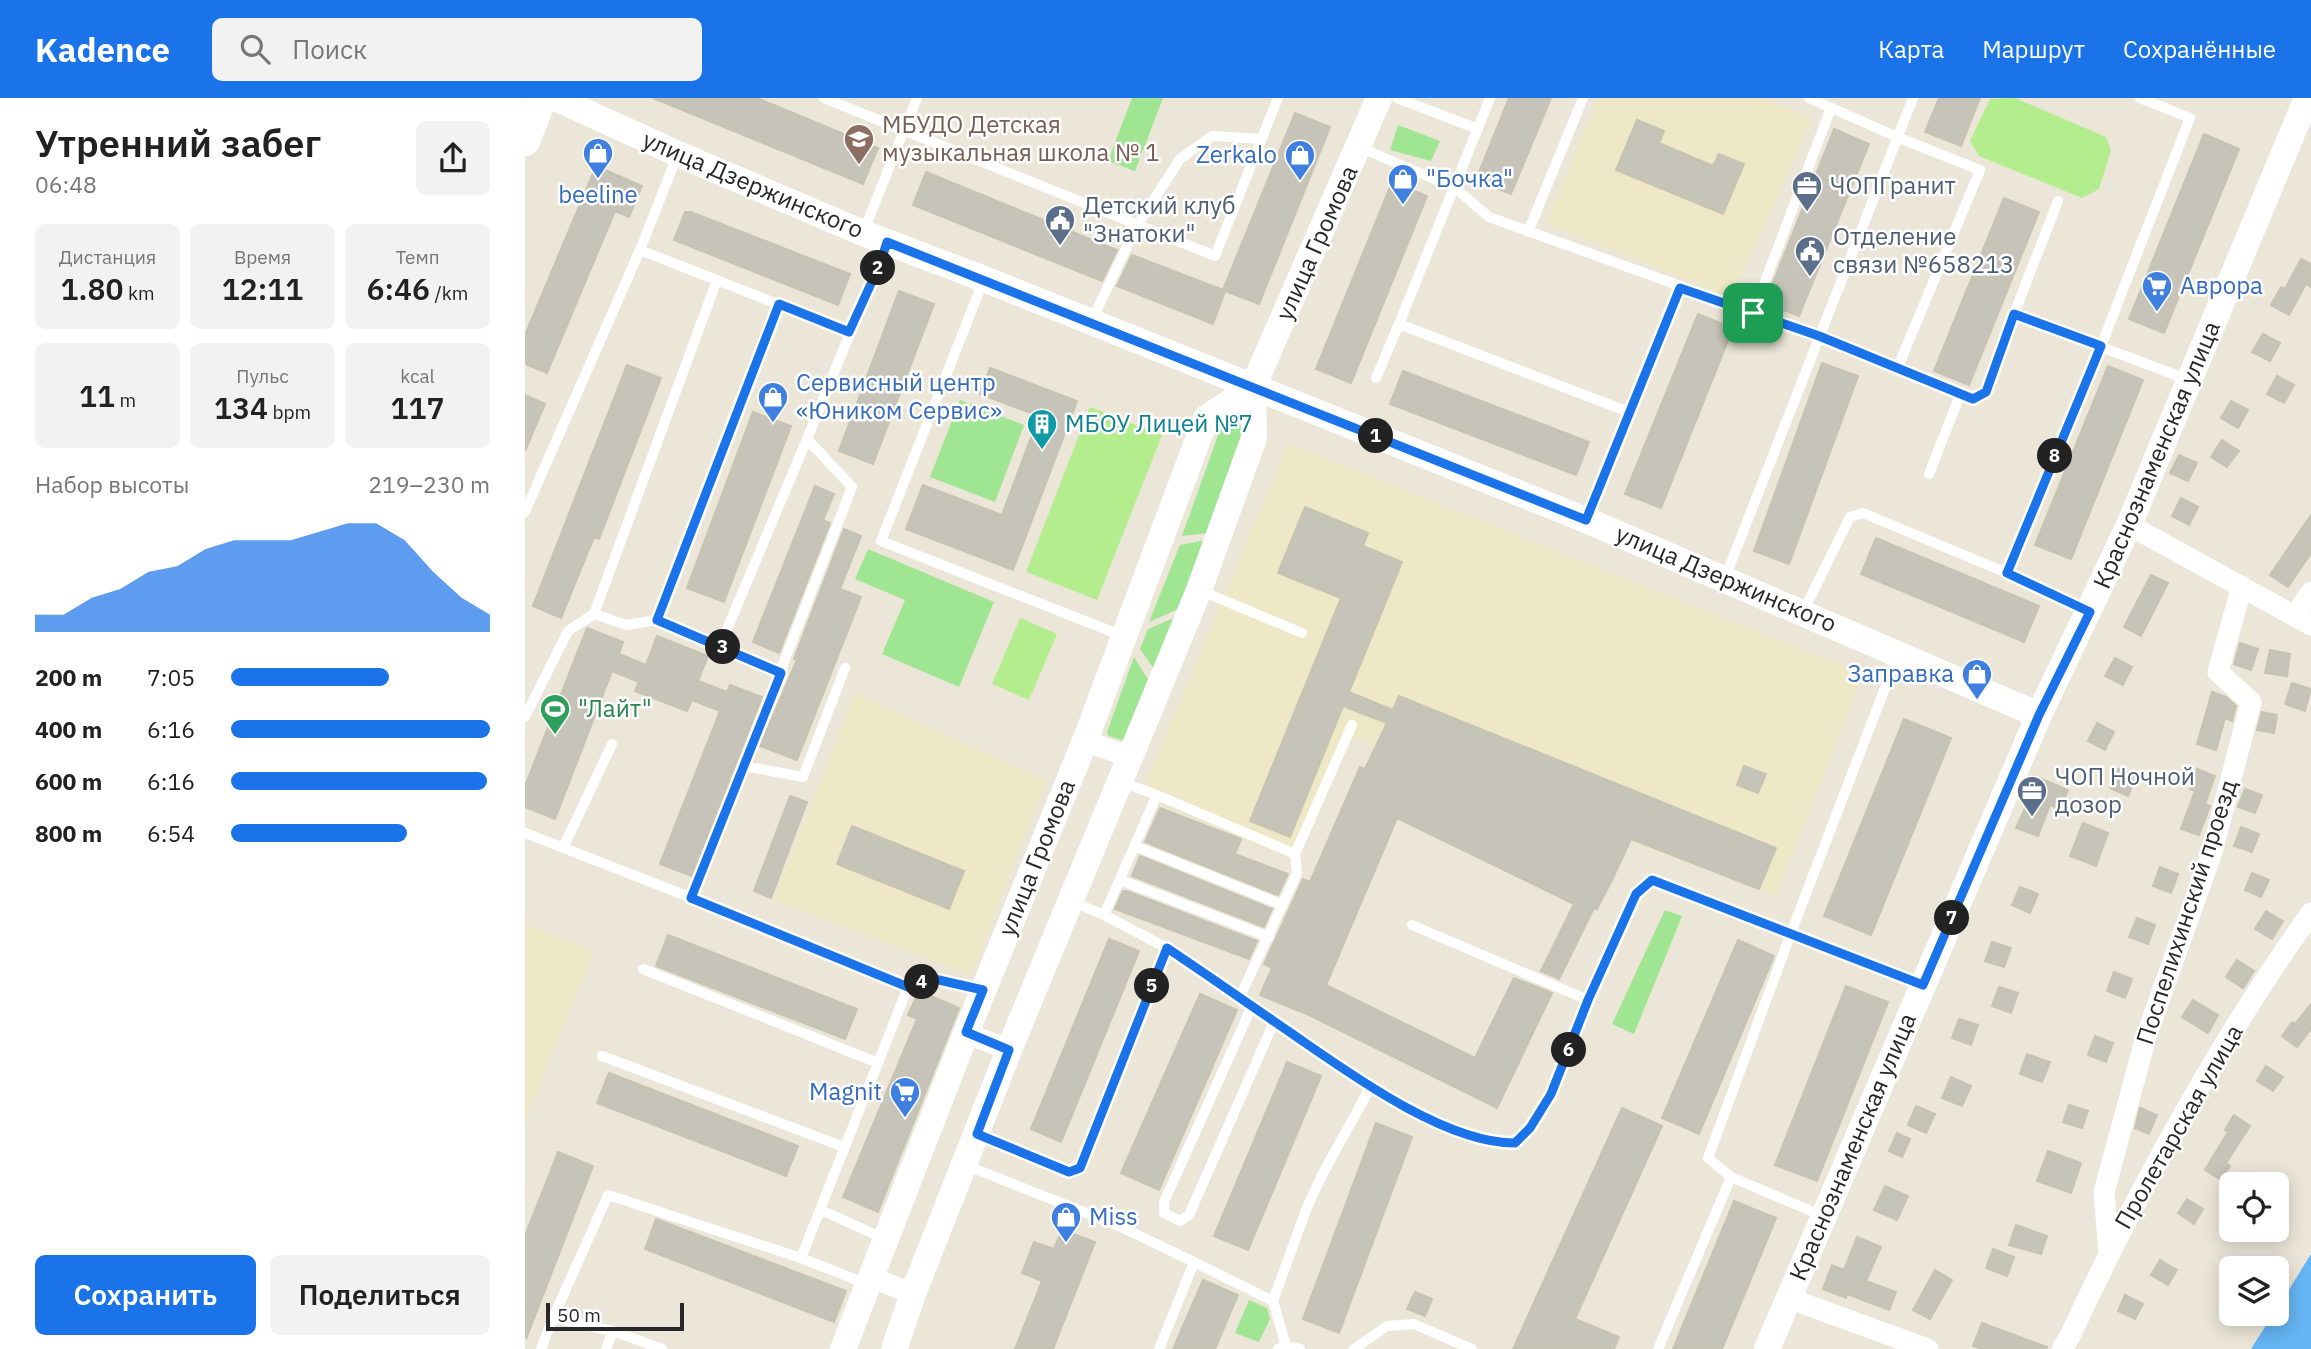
<!DOCTYPE html>
<html lang="ru">
<meta charset="utf-8">
<style>
body{margin:0;font-family:"IBM Plex Sans",sans-serif;background:#f2f2f2;color:#222;height:100vh;display:flex;flex-direction:column;font-size:26px;white-space:nowrap}
*{box-sizing:border-box;margin:0}
p{font-size:23px;color:#767676}
.icon{flex:none;width:38px;height:38px;fill:none;stroke:currentColor;stroke-width:2;stroke-linecap:round;stroke-linejoin:round}
.map{position:relative;flex:1;overflow:hidden}
.panel{display:flex;flex-direction:column;background:#fff;width:525px}
.panel>*{flex:none}
.tools{position:absolute;left:1694px;top:1074px;display:grid;gap:14px}
.tools a{display:grid;place-items:center;width:70px;height:70px;border-radius:10px;background:#fff;box-shadow:0 4px 18px #0003;font-size:35px}
.scale{position:absolute;left:21px;bottom:18px;width:138px;box-sizing:border-box;padding-left:7px;border:4px solid #282828;border-top:0;font-size:19px;line-height:24px;white-space:nowrap;color:#282828;-webkit-text-stroke:5px #fff;paint-order:stroke}
.pin{position:absolute;display:grid;place-items:center;width:60px;height:60px;color:#fff;margin:-30px;border-radius:14px;box-shadow:0 4px 10px #0006}
.km{position:absolute;width:35px;height:35px;margin:-18px;border-radius:50%;background:#222;color:#fff;font-size:19px;line-height:35px;text-align:center}
.round{display:grid;place-items:center;flex:none;width:74px;height:74px;border-radius:10px;background:#f2f2f2}
.overview{display:flex;align-items:center;justify-content:space-between;height:119px;padding:0 35px}
h1{font-size:38px;font-weight:600;line-height:52px}
.stats{display:grid;grid-template-columns:repeat(3,1fr);gap:10px;height:119px;padding:7px 35px}
.stats div{display:grid;align-content:center;border-radius:10px;background:#f2f2f2;text-align:center}
.stats b{font-size:30px;font-weight:600}
.stats small{font-size:19px;font-weight:400}
.stats p{font-size:19px}
.chart{height:196px;padding:14px 35px}
.chart p{display:flex;justify-content:space-between}
.chart svg{width:100%;height:126px;margin-top:7px;fill:#1a73e8;opacity:.7}
.button{display:flex;gap:14px;margin-top:auto;padding:14px 35px}
.button a{flex:1;height:80px;border-radius:10px;background:#1a73e8;color:#fff;font-size:28px;font-weight:600;line-height:80px;text-align:center}
.button a+a{background:#f2f2f2;color:#222}
ul{padding:0 35px;list-style:none;font-size:23px}
li{display:grid;grid-template-columns:112px 84px 1fr;align-items:center;height:52px}
li i{height:18px;border-radius:9px;background:#1a73e8}
header{display:flex;align-items:center;gap:42px;box-sizing:border-box;height:98px;padding:0 35px;background:#1a73e8;color:#fff}
header strong{font-size:33px}
nav{display:flex;gap:38px;margin-inline-start:auto;font-size:24px}
.search{width:490px;height:63px;background:#f2f2f2;display:flex;align-items:center;gap:18px;box-sizing:border-box;padding:0 24px;border-radius:10px;color:#767676;font-size:26px}
main{display:flex;flex:1;min-height:0}
.map>svg:first-child{display:block}
.education{fill:#eee8c6}
.green{fill:#9fe592}
.pitch{fill:#b3ed8d}
.water{fill:#65b4f3}
.building{fill:#c6c3b8;stroke:#c6c3b2;stroke-width:2}
.lines{fill:none;stroke-linecap:round;stroke-linejoin:round}
.service{stroke:#fff;stroke-width:10}
.minor{stroke:#fff;stroke-width:21}
.tertiary{stroke:#fff;stroke-width:26}
.secondary{stroke:#fff;stroke-width:30}
.route-casing{stroke:#fff;stroke-width:14}
.route{stroke:#1a73e8;stroke-width:9}
.labels{text-anchor:middle;stroke-width:5;stroke-linejoin:round;paint-order:stroke}
.education-label{font-size:24px;fill:#785e54;stroke:#fff;text-anchor:start}
.shop-label{font-size:24px;fill:#366cbe;stroke:#fff;text-anchor:start}
.street-label{font-size:24px;fill:#282828;stroke:#fff}
.service-label{font-size:24px;fill:#4e5e75;stroke:#fff;text-anchor:start}
.culture-label{font-size:24px;fill:#0d838f;stroke:#fff;text-anchor:start}
.leisure-label{font-size:24px;fill:#27864d;stroke:#fff;text-anchor:start}
</style>
<header>
<strong>Kadence</strong>
<div class="search"><svg class="icon" aria-label="search" viewBox="0 0 24 24"><circle cx="10" cy="10" r="6"/><path d="M15 15l6 6"/></svg>Поиск</div>
<nav><a>Карта</a><a>Маршрут</a><a>Сохранённые</a></nav>
</header>
<main>
<section class="panel">
<div class="overview"><div><h1>Утренний забег</h1><p>06:48</p></div><a class="round"><svg class="icon" aria-label="share" viewBox="0 0 24 24"><path d="M12 15V3M7 8l5-5 5 5M5 13v7h14v-7"/></svg></a></div>
<div class="stats">
<div><p>Дистанция</p><b>1.80<small> km</small></b></div>
<div><p>Время</p><b>12:11</b></div>
<div><p>Темп</p><b>6:46<small> /km</small></b></div>
</div>
<div class="stats">
<div><b>11<small> m</small></b></div>
<div><p>Пульс</p><b>134<small> bpm</small></b></div>
<div><p>kcal</p><b>117</b></div>
</div>
<div class="chart"><p><span>Набор высоты</span>219–230 m</p>
<svg viewBox="0 0 160 44" preserveAspectRatio="none"><path d="M0 44V38L10 38L20 32L30 29L40 23L50 21L60 15L70 12L80 12L90 12L100 9L110 6L120 6L130 12L140 23L150 32L160 38V44z"/></svg>
</div>
<ul>
<li><b>200 m</b>7:05<i style="width:61%"></i></li>
<li><b>400 m</b>6:16<i style="width:100%"></i></li>
<li><b>600 m</b>6:16<i style="width:99%"></i></li>
<li><b>800 m</b>6:54<i style="width:68%"></i></li>
</ul>
<div class="button"><a>Сохранить</a><a>Поделиться</a></div>
</section>
<div class="map">
<svg width="1786" height="1251" viewBox="0 0 1786 1251">
<rect width="100%" height="100%" fill="#ebe6d8"/>
<path class="education" d="M1073 0H1238L1287 21 1206 200 1022 125Z
M763 345 1338 576 1251 798 828 640 772 764 616 697Z
M330 595 521 683 446 877 248 802Z
M0 826 69 853 0 1023Z"/>
<path class="green" d="M607 0H638L610 73 583 63Z
M873 27 915 43 906 63 865 52Z
M435 302 499 327 470 404 405 379Z
M706 324 716 327 719 338 683 435 657 438 695 332Z
M681 442 655 510 624 524 655 447Z
M343 451 469 504 434 589 357 556 380 502 330 481Z
M653 518 631 574 615 551 623 531Z
M609 559 624 583 604 641 597 642 584 638 582 634Z
M1140 812 1157 818 1109 936 1087 926Z
M724 1202 742 1210 745 1221 734 1244 710 1235Z"/>
<path class="pitch" d="M1490 0 1581 39 1586 52 1574 91 1557 100 1454 58 1445 43 1465 1Z
M565 309 637 337 572 502 501 474Z
M495 520 532 536 504 602 467 586Z"/>
<path class="water" d="M1786 1156V1251H1726L1748 1216H1752V1211Z"/>
<path class="building" d="M128 0H232L353 50 338 86Z
M984 0H1026L986 96 951 82Z
M1414 0H1455L1436 48 1400 34Z
M770 15 805 29 734 206 700 193 688 226 592 188 607 157 698 192Z
M1112 22 1139 33 1134 45 1188 68 1194 56 1219 66 1198 116 1091 72Z
M1309 31 1344 46 1274 218 1240 205Z
M1679 36 1714 51 1639 235 1604 221Z
M71 68 117 88 104 119 90 113 22 275 0 266V237Z
M401 74 592 152 577 183 388 107Z
M867 84 902 98 826 285 791 271Z
M1479 100 1514 114 1444 287 1409 273Z
M160 114H166L325 176 313 207 149 142Z
M1776 161 1786 166V189L1781 186 1764 217 1746 207 1756 189 1760 191Z
M374 193 409 206 348 366 314 353Z
M1173 216 1208 230 1136 410 1100 396Z
M1738 236 1755 245 1745 263 1727 254Z
M1297 265 1333 278 1264 466 1229 453Z
M102 267 136 280 74 441 69 439 36 520 8 508Z
M1583 268 1618 282 1546 461 1510 447Z
M465 270 552 303 488 472 381 431 398 387 477 417 514 318 455 296Z
M878 273 1064 344 1051 377 865 306Z
M1752 278 1769 287 1759 305 1742 296Z
M0 297 20 306 0 353Z
M1706 303 1723 312 1713 330 1696 320Z
M228 314 266 328 199 504 162 490Z
M1697 342 1714 353 1702 369 1686 359Z
M1654 357 1672 365 1663 383 1645 375Z
M290 388 309 396 298 422 305 425 254 555 228 544Z
M1656 400 1673 409 1664 427 1647 418Z
M780 409 843 435 838 448 877 464 824 594 868 612 874 598 1251 750 1234 791 1106 741 1088 780 1072 811 1069 810 1034 881 1016 873 1049 806 872 720 801 887 950 960 989 880 1027 895 972 1010 784 917 735 897 747 870 739 866 778 781 785 784 835 669 840 671 862 625 818 608 765 739 725 723 816 500 753 475Z
M1786 417V455L1763 489 1745 477Z
M319 431 336 438 315 491 336 499 272 662 235 648 272 562 269 561Z
M1351 440 1514 508 1499 544 1336 476Z
M1626 477 1643 485 1616 538 1599 529Z
M62 530 98 544 94 556 121 567 132 538 183 558 173 583 202 594 205 587 237 599 167 778 135 766 195 613 167 602 162 613 110 593 114 584 87 573 30 721 0 709V688Z
M1715 545 1733 551 1726 572 1709 566Z
M1745 552 1765 556 1762 578 1740 575Z
M1590 560 1607 569 1598 587 1580 578Z
M1767 585 1786 591 1780 613 1760 606Z
M1687 594 1701 599 1711 608 1707 623 1700 620 1691 652 1672 646Z
M1737 614 1752 617 1749 635 1732 632Z
M1379 621 1426 640 1346 837 1299 818Z
M1572 625 1589 634 1580 652 1563 643Z
M1219 668 1241 676 1233 695 1212 687Z
M1593 671 1611 679 1603 698 1585 690Z
M1672 671 1690 678 1680 706 1685 708 1674 737 1656 731 1670 693 1665 691Z
M1514 680 1543 692 1535 711 1525 707 1513 738 1491 730Z
M1720 691 1737 697 1730 715 1713 709Z
M265 698 282 704 246 800 229 793Z
M635 710 716 741 710 756 763 776 753 797 620 744Z
M1558 725 1583 735 1571 768 1545 758Z
M327 728 439 773 424 811 312 766Z
M1716 729 1734 736 1727 754 1709 748Z
M615 758 747 811 739 829 607 778Z
M1635 769 1653 776 1646 795 1628 788Z
M1727 775 1744 782 1736 799 1720 792Z
M1495 789 1513 796 1505 815 1487 807Z
M598 793H602L732 843 724 861 590 811Z
M1741 813 1758 823 1747 841 1730 831Z
M1612 820 1630 827 1623 846 1604 839Z
M143 837 332 911 320 941 131 868Z
M584 841 614 853 536 1044 506 1031Z
M1213 842 1249 858 1174 1036 1137 1020Z
M1467 844 1486 850 1479 869 1460 863Z
M1712 862 1729 873 1718 890 1701 879Z
M1589 874 1607 881 1600 900 1582 893Z
M1321 888 1363 904 1292 1083 1250 1067Z
M1474 889 1493 895 1486 915 1467 908Z
M394 893 434 910 353 1114 318 1099 392 921 383 917Z
M675 896 712 912 634 1092 596 1075Z
M1668 902 1693 917 1683 935 1657 919Z
M1786 906V931L1772 949 1757 938 1767 924 1770 926Z
M1434 921 1453 927 1446 947 1427 940Z
M1570 938 1588 945 1581 964 1563 957Z
M1502 956 1525 964 1517 984 1495 976Z
M762 964 796 978 723 1152 689 1138Z
M1741 968 1758 979 1748 993 1732 983Z
M84 975 273 1048 261 1078 72 1005Z
M1426 979 1446 988 1437 1008 1417 1000Z
M1544 1007 1563 1013 1557 1030 1538 1024Z
M1391 1008 1410 1016 1401 1035 1383 1027Z
M1097 1010 1137 1028 1050 1221 1094 1239 1089 1251H988Z
M1615 1010 1632 1017 1624 1036 1610 1030Z
M1709 1017 1725 1028 1701 1065 1705 1068 1696 1082 1680 1072 1703 1034 1700 1032Z
M851 1025 887 1039 814 1235 778 1221Z
M1372 1035 1385 1041 1377 1059 1364 1053Z
M1523 1053 1556 1065 1546 1095 1512 1083Z
M33 1054 68 1068 1 1241 0 1138Z
M1360 1088 1383 1098 1372 1122 1349 1112Z
M1662 1101 1678 1111 1669 1126 1653 1115Z
M1209 1103 1251 1120 1197 1251H1148Z
M131 1121 321 1193 309 1224 120 1151Z
M1491 1127 1522 1138 1516 1156 1484 1147Z
M537 1132 570 1144 528 1251H490L517 1183 497 1175 509 1144 529 1151Z
M1332 1139 1356 1149 1341 1183 1371 1194 1364 1212 1322 1196 1321 1200 1298 1191 1307 1167 1319 1172Z
M1468 1151 1489 1159 1482 1178 1461 1170Z
M1635 1162 1652 1172 1643 1187 1626 1177Z
M1410 1172 1427 1182 1405 1221 1388 1212Z
M678 1182 713 1197 690 1251H648Z
M890 1194 907 1201 900 1218 882 1211Z
M1600 1197 1618 1206 1610 1221 1593 1213Z
M1457 1225 1522 1249 1521 1251H1457L1448 1248Z"/>
<g class="lines">
<path class="service" d="M299 0 690 158 753 0
M872 0 953 31
M965 0 874 226 1104 314 1155 190
M1284 0 1372 39 1455 72 1372 271
M834 49 930 90 964 119 1294 238 1448 301 1461 294 1489 216
M1533 103 1489 216 1664 282
M1003 134 1058 0
M338 135 392 0
M115 152 324 234
M459 181 356 443 598 538
M1228 215 1306 10
M566 224 612 128 655 61 687 38 737 41
M851 280 874 226
M1404 376 1435 297
M0 414 115 152 153 56
M1061 422 1104 314
M1200 480 1388 0
M674 492 777 535
M1562 513 1482 475 1576 248 1665 20 1615 0
M1278 514 1325 419 1338 415 1482 475
M69 516 101 527 132 522
M195 548 132 522 254 206
M256 575 195 548 282 341
M0 619 43 533 69 516 192 182
M219 668 278 679 320 570
M596 684 632 697 770 756 827 627
M0 735 167 800 383 889
M610 748 758 807
M38 750 87 646
M770 756 772 775 715 899 845 990 929 1032 969 1045H990C1028 1007 1044 953 1063 902L887 827
M595 782 744 839
M167 800 327 389 282 341 362 144
M546 803 579 817 632 697
M579 817 642 850 715 899
M118 871 353 965
M1063 902 1111 796 1127 782 1398 887
M727 908 639 1104V1115L655 1123 664 1117 749 924
M77 958 319 1049
M452 1036 544 1074 555 1070 642 850
M440 1067 594 1128 669 1164 634 1251
M1206 1079 1183 1060 1266 835 1373 556
M296 1112 360 1141
M276 1160 342 1186
M669 1164 748 1203
M761 1248 748 1203 781 1112 797 1077 845 990
M16 1251 28 1220
M81 1251 88 1233
M137 1251 88 1233 28 1220 83 1097 276 1160 383 889 405 880 458 892
M753 1251 761 1248 775 1251
M829 1251 862 1228 889 1226 947 1251
M1133 1251 1206 1079 1298 1118"/>
<path class="minor" d="M1604 427 1786 527
M1770 518 1786 494
M560 643 606 659
M441 935 484 952
M1584 1155 1579 1094 1621 939 1687 754 1726 604 1693 574 1717 488
M346 1179 388 1196
M1263 1200 1403 1251
M1537 1251 1545 1238C1614 1090 1691 948 1786 815"/>
<path class="tertiary" d="M30 0 153 56 338 135 459 181 1061 422 1514 617
M318 1251 441 935 560 643 681 320 728 289
M369 1251 388 1196 484 952 674 492 729 340 728 289 854 0
M1242 1251 1514 617 1604 427 1782 0"/>
<path class="secondary" d="M0 43 17 0"/>
</g>
<g class="lines">
<g class="route-casing">
<path id="route" d="M362 144 1061 422 1155 190 1294 238 1448 301 1461 294 1489 216 1576 248 1482 475 1565 514 1514 617 1398 887 1127 782 1111 796 1063 902 1026 996 1005 1030 990 1045C919 1045 824 975 766 935 725 907 684 878 642 850L555 1070 544 1074 452 1036 484 952 441 934 458 892 405 880 383 889 166 800 256 575 132 522 254 206 324 234 355 166Z"/>
</g>
<use href="#route" class="route"/>
</g>
<defs>
<g id="school-pin" transform="scale(1.575)"><path d="M0 17L-7.5 6A9.5 9.5 0 1 1 7.5 6Z" fill="#8d6e63" stroke="#fff"/><path d="M0-5L7-2L0 1L-7-2ZM-4 1L0 2.5L4 1V4Q0 6-4 4Z" fill="#fff"/></g>
<g id="shop-pin" transform="scale(1.575)"><path d="M0 17L-7.5 6A9.5 9.5 0 1 1 7.5 6Z" fill="#3f7fe0" stroke="#fff"/><path d="M-5-2.5h2.3a2.7 3.5 0 0 1 5.4 0H5L5.5 6h-11ZM-1.5-2.5h3a1.5 2.3 0 0 0-3 0Z" fill="#fff"/></g>
<g id="office-pin" transform="scale(1.575)"><path d="M0 17L-7.5 6A9.5 9.5 0 1 1 7.5 6Z" fill="#5c6f8a" stroke="#fff"/><path d="M-6-3h4V-5.5h4V-3h4V5H-6ZM-1-4.5V-3h2v-1.5ZM-6 0V1H6V0Z" fill="#fff"/></g>
<g id="civic-pin" transform="scale(1.575)"><path d="M0 17L-7.5 6A9.5 9.5 0 1 1 7.5 6Z" fill="#5c6f8a" stroke="#fff"/><path d="M-.6-6.5H3V-4.5H.6V-3L4-1V1h2V6H-6V1h2V-1L-.6-3ZM-1.2 2.5V6h2.4V2.5Z" fill="#fff"/></g>
<g id="supermarket-pin" transform="scale(1.575)"><path d="M0 17L-7.5 6A9.5 9.5 0 1 1 7.5 6Z" fill="#3f7fe0" stroke="#fff"/><path d="M-6-5.5h2.5l.6 2H6L4.5 2H-2.5L-4.4-4H-6ZM-1.5 3.2a1.3 1.3 0 1 0 .1 0ZM3 3.2a1.3 1.3 0 1 0 .1 0Z" fill="#fff"/></g>
<g id="building-pin" transform="scale(1.575)"><path d="M0 17L-7.5 6A9.5 9.5 0 1 1 7.5 6Z" fill="#0f9aa8" stroke="#fff"/><path d="M-4-6H4V6H1V3H-1V6H-4ZM-2.5-4.3h1.7v1.8h-1.7ZM.8-4.3h1.7v1.8H.8ZM-2.5-1h1.7V.8h-1.7ZM.8-1h1.7V.8H.8Z" fill="#fff"/></g>
<g id="stadium-pin" transform="scale(1.575)"><path d="M0 17L-7.5 6A9.5 9.5 0 1 1 7.5 6Z" fill="#2e9e5b" stroke="#fff"/><path d="M0-5a6.5 5 0 1 0 0 10a6.5 5 0 1 0 0-10ZM-3.5-1.8h7v3.6h-7Z" fill="#fff"/></g>
</defs>
<g fill-rule="evenodd">
<use href="#school-pin" x="334" y="41"/>
<use href="#shop-pin" x="73" y="55"/>
<use href="#shop-pin" x="775" y="57"/>
<use href="#shop-pin" x="878" y="81"/>
<use href="#office-pin" x="1282" y="88"/>
<use href="#civic-pin" x="535" y="122"/>
<use href="#civic-pin" x="1285" y="153"/>
<use href="#supermarket-pin" x="1632" y="188"/>
<use href="#shop-pin" x="248" y="299"/>
<use href="#building-pin" x="517" y="326"/>
<use href="#shop-pin" x="1452" y="576"/>
<use href="#stadium-pin" x="30" y="611"/>
<use href="#office-pin" x="1507" y="693"/>
<use href="#supermarket-pin" x="380" y="994"/>
<use href="#shop-pin" x="541" y="1119"/>
</g>
<g class="labels">
<g class="education-label">
<text x="357" y="35">МБУДО Детская<tspan x="357" dy="28">музыкальная школа № 1</tspan></text>
</g>
<g class="shop-label">
<text x="752" y="65" text-anchor="end">Zerkalo</text>
<text x="901" y="89">"Бочка"</text>
<text x="73" y="105" text-anchor="middle">beeline</text>
<text x="1655" y="196">Аврора</text>
<text x="271" y="293">Сервисный центр<tspan x="271" dy="28">«Юником Сервис»</tspan></text>
<text x="1429" y="584" text-anchor="end">Заправка</text>
<text x="357" y="1002" text-anchor="end">Magnit</text>
<text x="564" y="1127">Miss</text>
</g>
<g class="street-label">
<text transform="translate(228 87) rotate(23)" y="8">улица Дзержинского</text>
<text transform="translate(792 145) rotate(-66)" y="8">улица Громова</text>
<text transform="translate(1632 357) rotate(-67)" y="8">Краснознаменская улица</text>
<text transform="translate(1201 481) rotate(23)" y="8">улица Дзержинского</text>
<text transform="translate(512 760) rotate(-68)" y="8">улица Громова</text>
<text transform="translate(1662 814) rotate(-72)" y="8">Поспелихинский проезд</text>
<text transform="translate(1654 1029) rotate(-60)" y="8">Пролетарская улица</text>
<text transform="translate(1328 1049) rotate(-67)" y="8">Краснознаменская улица</text>
</g>
<g class="service-label">
<text x="1305" y="96">ЧОПГранит</text>
<text x="558" y="116">Детский клуб<tspan x="558" dy="28">"Знатоки"</tspan></text>
<text x="1308" y="147">Отделение<tspan x="1308" dy="28">связи №658213</tspan></text>
<text x="1530" y="687">ЧОП Ночной<tspan x="1530" dy="28">дозор</tspan></text>
</g>
<g class="culture-label">
<text x="540" y="334">МБОУ Лицей №7</text>
</g>
<g class="leisure-label">
<text x="53" y="619">"Лайт"</text>
</g>
</g>
</svg>
<div class="tools">
<a><svg class="icon" aria-label="locate" viewBox="0 0 24 24"><circle cx="12" cy="12" r="6"/><path d="M12 2v4M12 18v4M2 12h4M18 12h4"/></svg></a>
<a><svg class="icon" aria-label="layers" viewBox="0 0 24 24"><path d="M12 4l9 5-9 5-9-5zM3 14l9 5 9-5"/></svg></a>
</div>
<div class="scale">50 m</div>
<div class="pin" style="left:1228px;top:215px;background:#1e9e55"><svg class="icon" aria-label="arrive" viewBox="0 0 24 24"><path d="M6 21V4h12l-3 4 3 4H6"/></svg></div>
<b class="km" style="left:851px;top:338px">1</b>
<b class="km" style="left:353px;top:170px">2</b>
<b class="km" style="left:198px;top:549px">3</b>
<b class="km" style="left:397px;top:884px">4</b>
<b class="km" style="left:627px;top:888px">5</b>
<b class="km" style="left:1044px;top:952px">6</b>
<b class="km" style="left:1427px;top:820px">7</b>
<b class="km" style="left:1530px;top:358px">8</b>
</div>
</main>
